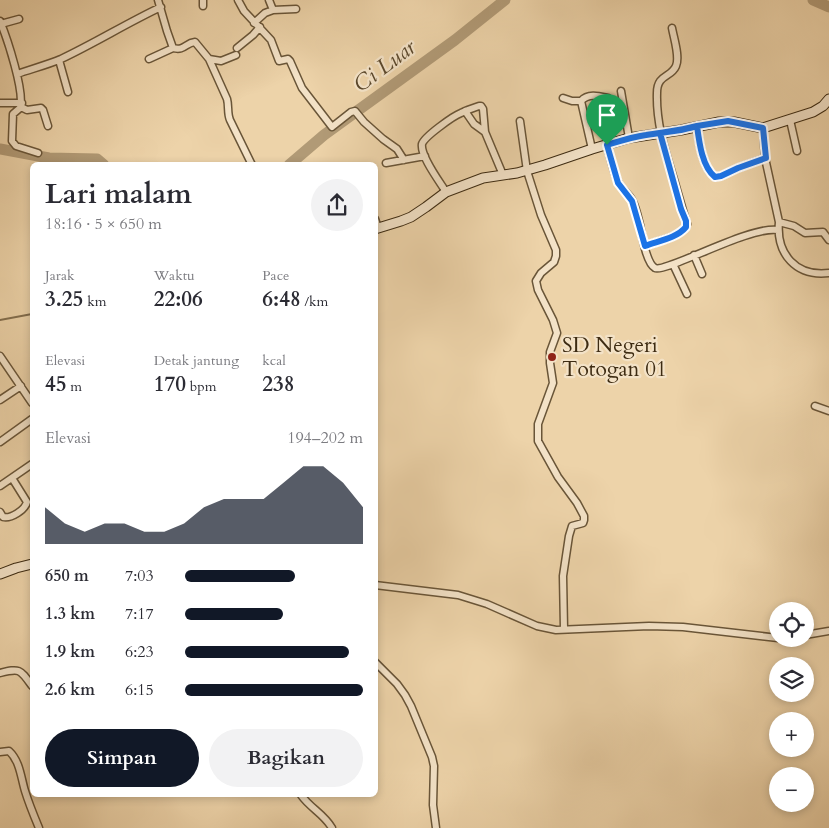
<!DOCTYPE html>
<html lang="id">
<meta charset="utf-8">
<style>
body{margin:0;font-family:Cardo,serif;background:#f2f2f3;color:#2b2b33;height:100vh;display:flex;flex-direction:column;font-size:19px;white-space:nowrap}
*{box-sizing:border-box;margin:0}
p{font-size:16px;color:#7c7c81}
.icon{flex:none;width:28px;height:28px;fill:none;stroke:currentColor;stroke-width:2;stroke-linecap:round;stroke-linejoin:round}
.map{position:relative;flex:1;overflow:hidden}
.panel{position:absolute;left:30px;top:162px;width:348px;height:635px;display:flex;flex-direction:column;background:#fff;border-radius:8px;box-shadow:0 2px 8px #0003}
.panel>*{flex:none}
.tools{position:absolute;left:769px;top:602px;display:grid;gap:10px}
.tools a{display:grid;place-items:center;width:45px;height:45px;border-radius:50%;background:#fff;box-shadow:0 2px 8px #0003;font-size:25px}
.pin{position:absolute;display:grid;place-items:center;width:42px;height:42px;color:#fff;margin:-51px -21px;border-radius:50% 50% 50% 0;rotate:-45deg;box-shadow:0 0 5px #0007}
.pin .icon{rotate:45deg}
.round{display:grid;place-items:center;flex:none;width:52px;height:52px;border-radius:26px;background:#f2f2f3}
.head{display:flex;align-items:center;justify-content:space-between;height:85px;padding:0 15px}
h1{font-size:28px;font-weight:700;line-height:38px}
.figures{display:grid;grid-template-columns:repeat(3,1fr);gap:8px;height:85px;padding:5px 15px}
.figures div{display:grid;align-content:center}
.figures b{font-size:21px;font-weight:700}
.figures small{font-size:14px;font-weight:400}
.figures p{font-size:14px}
.chart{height:140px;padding:10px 15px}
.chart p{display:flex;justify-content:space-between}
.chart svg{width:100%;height:90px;margin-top:5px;fill:#111827;opacity:.7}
.action{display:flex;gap:10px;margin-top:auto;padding:10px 15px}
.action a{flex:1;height:58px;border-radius:30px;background:#111827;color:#fff;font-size:20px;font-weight:700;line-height:58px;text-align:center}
.action a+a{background:#f2f2f3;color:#2b2b33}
ul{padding:0 15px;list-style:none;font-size:16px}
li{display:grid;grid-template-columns:80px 60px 1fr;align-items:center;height:38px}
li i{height:12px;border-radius:6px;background:#111827}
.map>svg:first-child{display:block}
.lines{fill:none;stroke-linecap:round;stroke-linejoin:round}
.stream{stroke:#836e4e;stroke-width:2}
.river{stroke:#b19a76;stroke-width:11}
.street-casing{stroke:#695538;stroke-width:9}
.secondary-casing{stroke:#3d2b12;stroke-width:11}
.street{stroke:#f3e2c7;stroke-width:6}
.secondary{stroke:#f3e2c7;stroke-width:9}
.route-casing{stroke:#fff;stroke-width:10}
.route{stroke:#1a73e8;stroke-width:6}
.poi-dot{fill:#8f2418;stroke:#f3e2c7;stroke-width:2}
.labels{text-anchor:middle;stroke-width:4.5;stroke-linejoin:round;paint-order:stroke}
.poi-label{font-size:21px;fill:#3d2b12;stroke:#f3e2c7;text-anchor:start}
.water-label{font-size:22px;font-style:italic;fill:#5a472b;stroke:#f3e2c7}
</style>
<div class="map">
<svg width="829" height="828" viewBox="0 0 829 828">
<rect width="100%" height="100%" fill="#edd3a9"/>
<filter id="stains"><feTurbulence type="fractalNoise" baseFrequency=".004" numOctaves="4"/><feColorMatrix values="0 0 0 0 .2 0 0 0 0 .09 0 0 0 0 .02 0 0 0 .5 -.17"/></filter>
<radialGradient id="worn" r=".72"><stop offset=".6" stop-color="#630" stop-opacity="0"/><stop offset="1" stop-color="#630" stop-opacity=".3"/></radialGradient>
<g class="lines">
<path class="stream" d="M0 320 32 314"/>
<path class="river" d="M813 0 829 7
M0 149 49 158 97 159 104 165
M289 165 324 135 455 40 505 0"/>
<g class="street-casing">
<path id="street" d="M158 0 167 31 173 48C185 51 185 43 195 42L209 59 221 61 236 55
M203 0V6
M238 0 244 11 271 40 279 61 288 59 290 61 302 88 332 127 351 112 355 111 364 122 383 139 397 149 404 160
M273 10 296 9
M0 21C7 38 25 92 20 108L13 114 12 141 16 146 38 153
M254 23 265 13 273 10 269 0
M1 24 19 19
M237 48 253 35 260 27
M149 59 173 48
M209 59 227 99C229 106 227 113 230 120L252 165
M59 60 68 92
M17 74C31 69 47 65 61 59 95 43 127 23 161 7
M621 91 629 138
M563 98 572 101H581
M0 103H22
M21 107 27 110 41 108 43 110 48 126
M465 111 474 124 485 132
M790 120 797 151
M520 121 527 171 541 215 556 250V256L554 262 541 273 536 281 538 290 553 320 557 333 550 352V363L553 383 538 424V441L558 477 577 503 584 516V520L583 523 572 526 569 536 563 576 564 629
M697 126C699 141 702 167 715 177L721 176 738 168 765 158
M763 128 765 158 779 222C776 254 796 277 829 273
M607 145C610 157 613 170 618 182 621 189 628 193 632 200 636 207 638 217 640 225 642 235 646 263 655 268 666 273 751 225 778 230
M592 149 581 101C588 93 599 96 608 98
M386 163 425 156
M446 192C440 182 420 156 422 144 424 137 453 116 461 113 467 110 473 108 479 106H481L483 109 485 132 503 175
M375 219 378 228
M779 222 794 226 805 233 823 232 829 240
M645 246C658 241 677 238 686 227L687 224C683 211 679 197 675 183 666 153 656 125 657 93 657 74 671 78 676 66 680 57 674 39 672 28
M694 255 702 274
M673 264 687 294
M0 356 32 403
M0 400 21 386
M815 406 829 411
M0 442 32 419
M0 486 32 464
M0 512 3 517C11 519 25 510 27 502L12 478
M375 585 458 595 487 604 537 626 556 630 649 626 683 627 778 638
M805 635 829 631
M375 662 397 684 405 695 411 706 432 757 434 766 433 805 436 828
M0 673C20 668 20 669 32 686
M0 752 9 751C20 761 21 778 25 791 29 804 34 816 39 828
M301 795C310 808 324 814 332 828"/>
</g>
<g class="secondary-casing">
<path id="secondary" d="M375 229 401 221 411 217 426 207 446 192 483 178 517 173 545 165 592 149 629 138 681 130 719 122H734L763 128 813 112 823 106 829 99
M0 574 16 568 32 564"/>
</g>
<use href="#street" class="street"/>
<use href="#secondary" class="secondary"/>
</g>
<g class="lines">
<g class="route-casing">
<path id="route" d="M607 145C620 141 632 137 646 135 663 132 680 131 697 126 699 141 702 167 715 177L721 176 738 168 766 158 763 128 728 121 697 126 681 130 660 133 681 209 686 221V227C677 238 658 241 645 246L632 201 618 183 607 145"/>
</g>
<use href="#route" class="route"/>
</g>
<circle class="poi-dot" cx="552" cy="357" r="5"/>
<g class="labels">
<g class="poi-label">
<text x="562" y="352">SD Negeri<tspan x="562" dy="24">Totogan 01</tspan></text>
</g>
<g class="water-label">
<text transform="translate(384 65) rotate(-37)" y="8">Ci Luar</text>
</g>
</g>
<rect width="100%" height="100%" filter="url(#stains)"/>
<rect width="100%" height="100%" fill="url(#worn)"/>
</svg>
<div class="tools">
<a><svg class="icon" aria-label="locate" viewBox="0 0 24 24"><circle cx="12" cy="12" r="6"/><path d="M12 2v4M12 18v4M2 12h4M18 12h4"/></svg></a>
<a><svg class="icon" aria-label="layers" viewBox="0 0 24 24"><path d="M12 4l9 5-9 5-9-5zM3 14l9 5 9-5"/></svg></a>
<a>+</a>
<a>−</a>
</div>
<div class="pin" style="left:607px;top:145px;background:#1e9e55"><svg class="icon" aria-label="arrive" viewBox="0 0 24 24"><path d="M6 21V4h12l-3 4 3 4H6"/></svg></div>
<section class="panel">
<div class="head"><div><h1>Lari malam</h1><p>18:16 · 5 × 650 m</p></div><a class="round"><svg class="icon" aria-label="share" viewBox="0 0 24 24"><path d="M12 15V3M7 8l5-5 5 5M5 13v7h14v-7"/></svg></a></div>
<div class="figures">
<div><p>Jarak</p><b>3.25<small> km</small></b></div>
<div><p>Waktu</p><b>22:06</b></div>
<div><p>Pace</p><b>6:48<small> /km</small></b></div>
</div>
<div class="figures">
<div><p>Elevasi</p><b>45<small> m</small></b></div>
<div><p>Detak jantung</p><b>170<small> bpm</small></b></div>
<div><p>kcal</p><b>238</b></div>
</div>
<div class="chart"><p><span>Elevasi</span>194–202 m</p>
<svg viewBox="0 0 160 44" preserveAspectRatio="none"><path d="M0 44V26L10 34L20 38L30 34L40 34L50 38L60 38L70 34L80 26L90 22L100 22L110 22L120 14L130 6L140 6L150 14L160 26V44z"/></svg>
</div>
<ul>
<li><b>650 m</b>7:03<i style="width:62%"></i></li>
<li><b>1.3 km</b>7:17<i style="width:55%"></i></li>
<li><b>1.9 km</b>6:23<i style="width:92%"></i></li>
<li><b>2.6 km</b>6:15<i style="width:100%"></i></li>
</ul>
<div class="action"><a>Simpan</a><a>Bagikan</a></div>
</section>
</div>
